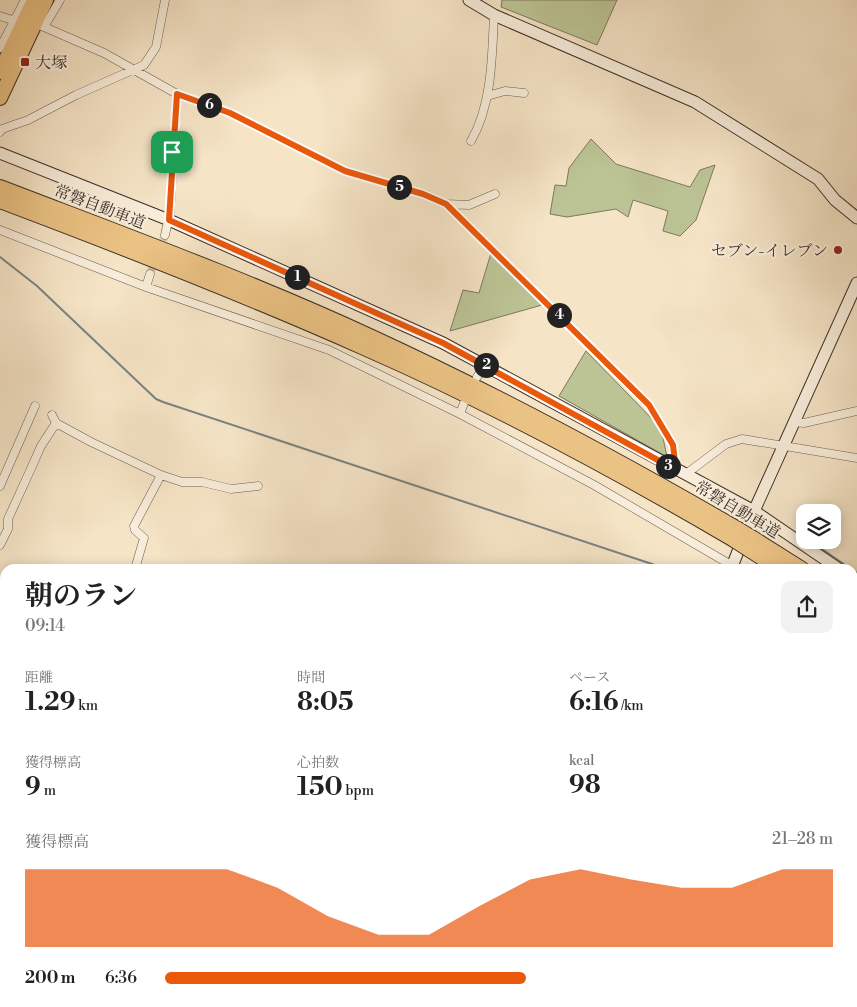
<!DOCTYPE html>
<html lang="ja">
<meta charset="utf-8">
<style>
body{margin:0;font-family:"Libre Bodoni","Noto Serif JP",serif;background:#f2f2f2;color:#222;height:100vh;display:flex;flex-direction:column;font-size:19px;white-space:nowrap}
*{box-sizing:border-box;margin:0}
p{font-size:16px;color:#767676}
.icon{flex:none;width:28px;height:28px;fill:none;stroke:currentColor;stroke-width:2;stroke-linecap:round;stroke-linejoin:round}
.map{position:relative;flex:1;overflow:hidden}
.side{position:absolute;left:0px;top:564px;width:858px;height:444px;display:flex;flex-direction:column;background:#fff;border-radius:15px 15px 0 0;box-shadow:0 2px 12px #0003}
.side>*{flex:none}
.controls{position:absolute;left:796px;top:504px;display:grid;gap:10px}
.controls a{display:grid;place-items:center;width:45px;height:45px;border-radius:10px;background:#fff;box-shadow:0 2px 12px #0003;font-size:25px}
.pin{position:absolute;display:grid;place-items:center;width:42px;height:42px;color:#fff;margin:-21px;border-radius:10px;box-shadow:0 2px 8px #0006}
.km{position:absolute;width:25px;height:25px;margin:-12px;border-radius:50%;background:#222;color:#fff;font-size:14px;line-height:25px;text-align:center}
.round{display:grid;place-items:center;flex:none;width:52px;height:52px;border-radius:10px;background:#f2f2f2}
.summary{display:flex;align-items:center;justify-content:space-between;height:85px;padding:0 25px}
h1{font-size:28px;font-weight:700;line-height:38px}
.metrics{display:grid;grid-template-columns:repeat(3,1fr);gap:8px;height:85px;padding:5px 25px}
.metrics div{display:grid;align-content:center}
.metrics b{font-size:25px;font-weight:700}
.metrics small{font-size:14px;font-weight:400}
.metrics p{font-size:14px}
.chart{height:140px;padding:10px 25px}
.chart p{display:flex;justify-content:space-between}
.chart svg{width:100%;height:90px;margin-top:5px;fill:#ea580c;opacity:.7}
ul{padding:0 25px;list-style:none;font-size:16px}
li{display:grid;grid-template-columns:80px 60px 1fr;align-items:center;height:38px}
li i{height:12px;border-radius:6px;background:#ea580c}
.map>svg:first-child{display:block}
.green{fill:#bcc495;stroke:#7c795f}
.lines{fill:none;stroke-linecap:round;stroke-linejoin:round}
.stream{stroke:#798383;stroke-width:2}
.street-tunnel{stroke:#d0c0a7;stroke-width:8;stroke-dasharray:8 4;stroke-linecap:butt}
.street-casing{stroke:#6b5c50;stroke-width:9}
.secondary-casing{stroke:#3d2e29;stroke-width:13}
.highway-casing{stroke:#3d2e29;stroke-width:16}
.street{stroke:#f8edda;stroke-width:8}
.secondary{stroke:#f8edda;stroke-width:11}
.highway{stroke:#eac283;stroke-width:14}
.highway-bridge-casing{stroke:#3d2e29;stroke-width:16;stroke-linecap:butt}
.highway-bridge{stroke:#eac283;stroke-width:14}
.route-casing{stroke:#fff;stroke-width:10}
.route{stroke:#ea580c;stroke-width:6}
.poi-dot{fill:#8f2418;stroke:#f8edda;stroke-width:2}
.labels{text-anchor:middle;stroke-width:4.5;stroke-linejoin:round;paint-order:stroke}
.poi-label{font-size:16px;fill:#3d2e29;stroke:#f8edda;text-anchor:start}
.street-label{font-size:16px;fill:#3d2e29;stroke:#f8edda}
</style>
<div class="map">
<svg width="857" height="1007" viewBox="0 0 857 1007">
<rect width="100%" height="100%" fill="#f5e4c6"/>
<filter id="stains"><feTurbulence type="fractalNoise" baseFrequency=".004" numOctaves="4"/><feColorMatrix values="0 0 0 0 .2 0 0 0 0 .09 0 0 0 0 .02 0 0 0 .5 -.17"/></filter>
<radialGradient id="worn" r=".72"><stop offset=".6" stop-color="#630" stop-opacity="0"/><stop offset="1" stop-color="#630" stop-opacity=".3"/></radialGradient>
<path class="green" d="M502 0H617L597 45 501 7Z
M591 139 616 164 690 187 700 170 715 165 696 220 680 236 663 231 668 211 633 200 628 217 616 209 567 217 550 214 555 185 566 186 569 168Z
M491 253 542 305 450 331 463 290 479 293Z
M586 351 661 428 667 457 559 396Z"/>
<g class="lines">
<path class="stream" d="M0 257 37 286 156 399 163 402 661 567
M815 549 819 547 851 569
M665 568 667 569
M852 570 857 573"/>
<path class="street-tunnel" d="M150 274 165 235"/>
<g class="street-casing">
<path id="street" d="M0 16 19 22
M35 23 104 53 177 94 170 212 165 235
M44 27 60 0
M0 48 25 0
M177 94 230 113 345 171 423 194 446 204 649 405 673 445 676 470
M487 96 505 91 524 93
M0 132 2 129 28 120 76 95 144 65 156 47 165 0
M471 141C492 105 492 57 494 15
M446 204 469 205 495 194
M0 230 146 287 329 350 460 414 594 485 738 569
M146 287 150 274
M477 377 485 365
M460 414 464 403
M52 415 56 423 91 442 161 475 182 482H202L231 489 258 486
M795 422 804 423 857 411
M686 474 726 444 742 439 857 458
M0 486 35 406
M0 545 8 529V519L29 473 41 446 56 423
M135 569 144 538 135 530 134 526 161 475
M852 643 857 646
M852 861 857 865
M0 884 5 886
M852 897 857 899
M852 946 857 949
M390 1002 392 1007
M669 1002 679 1007
M448 1007 450 1002
M486 1007 488 1002
M585 1007 587 1002
M714 1007 716 1002
M793 1007 795 1002"/>
</g>
<g class="secondary-casing">
<path id="secondary" d="M469 0 494 15 695 102 818 179 835 200 857 218
M0 153 169 220 443 343 754 511 839 569
M731 569 754 511 857 283
M852 578 857 581
M0 594 5 597
M852 1001 857 1004
M536 1007 538 1002"/>
</g>
<g class="highway-casing">
<path id="highway" d="M0 72 34 0
M0 98 46 0
M0 187C125 235 251 281 372 337 498 395 619 460 738 529
M0 201C122 247 243 294 362 347 490 403 613 469 734 540
M753 538 802 569
M748 549 779 569
M852 602 857 605
M852 617 857 620"/>
</g>
<use href="#street" class="street"/>
<use href="#secondary" class="secondary"/>
<use href="#highway" class="highway"/>
<g class="highway-bridge-casing">
<path id="highway-bridge" d="M738 529 753 538
M734 540 748 549"/>
</g>
<use href="#highway-bridge" class="highway-bridge"/>
</g>
<g class="lines">
<g class="route-casing">
<path id="route" d="M177 94 230 113 345 171 423 194 446 204 649 405 673 445 676 470 443 343 169 220Z"/>
</g>
<use href="#route" class="route"/>
</g>
<g class="poi-dot">
<rect x="20" y="57" width="10" height="10" rx="2.5"/>
<circle cx="838" cy="250" r="5"/>
</g>
<g class="labels">
<g class="poi-label">
<text x="35" y="68">大塚</text>
<text x="828" y="256" text-anchor="end">セブン-イレブン</text>
</g>
<g class="street-label">
<text transform="translate(100 206) rotate(21)" y="6">常磐自動車道</text>
<text transform="translate(738 509) rotate(31)" y="6">常磐自動車道</text>
</g>
</g>
<rect width="100%" height="100%" filter="url(#stains)"/>
<rect width="100%" height="100%" fill="url(#worn)"/>
</svg>
<div class="controls">
<a><svg class="icon" aria-label="layers" viewBox="0 0 24 24"><path d="M12 4l9 5-9 5-9-5zM3 14l9 5 9-5"/></svg></a>
</div>
<div class="pin" style="left:172px;top:152px;background:#1e9e55"><svg class="icon" aria-label="arrive" viewBox="0 0 24 24"><path d="M6 21V4h12l-3 4 3 4H6"/></svg></div>
<b class="km" style="left:297px;top:277px">1</b>
<b class="km" style="left:486px;top:365px">2</b>
<b class="km" style="left:668px;top:466px">3</b>
<b class="km" style="left:559px;top:315px">4</b>
<b class="km" style="left:399px;top:187px">5</b>
<b class="km" style="left:209px;top:105px">6</b>
<section class="side">
<div class="summary"><div><h1>朝のラン</h1><p>09:14</p></div><a class="round"><svg class="icon" aria-label="share" viewBox="0 0 24 24"><path d="M12 15V3M7 8l5-5 5 5M5 13v7h14v-7"/></svg></a></div>
<div class="metrics">
<div><p>距離</p><b>1.29<small> km</small></b></div>
<div><p>時間</p><b>8:05</b></div>
<div><p>ペース</p><b>6:16<small> /km</small></b></div>
</div>
<div class="metrics">
<div><p>獲得標高</p><b>9<small> m</small></b></div>
<div><p>心拍数</p><b>150<small> bpm</small></b></div>
<div><p>kcal</p><b>98</b></div>
</div>
<div class="chart"><p><span>獲得標高</span>21–28 m</p>
<svg viewBox="0 0 160 44" preserveAspectRatio="none"><path d="M0 44V6L10 6L20 6L30 6L40 6L50 15L60 29L70 38L80 38L90 24L100 11L110 6L120 11L130 15L140 15L150 6L160 6V44z"/></svg>
</div>
<ul>
<li><b>200 m</b>6:36<i style="width:54%"></i></li>
</ul>
</section>
</div>
